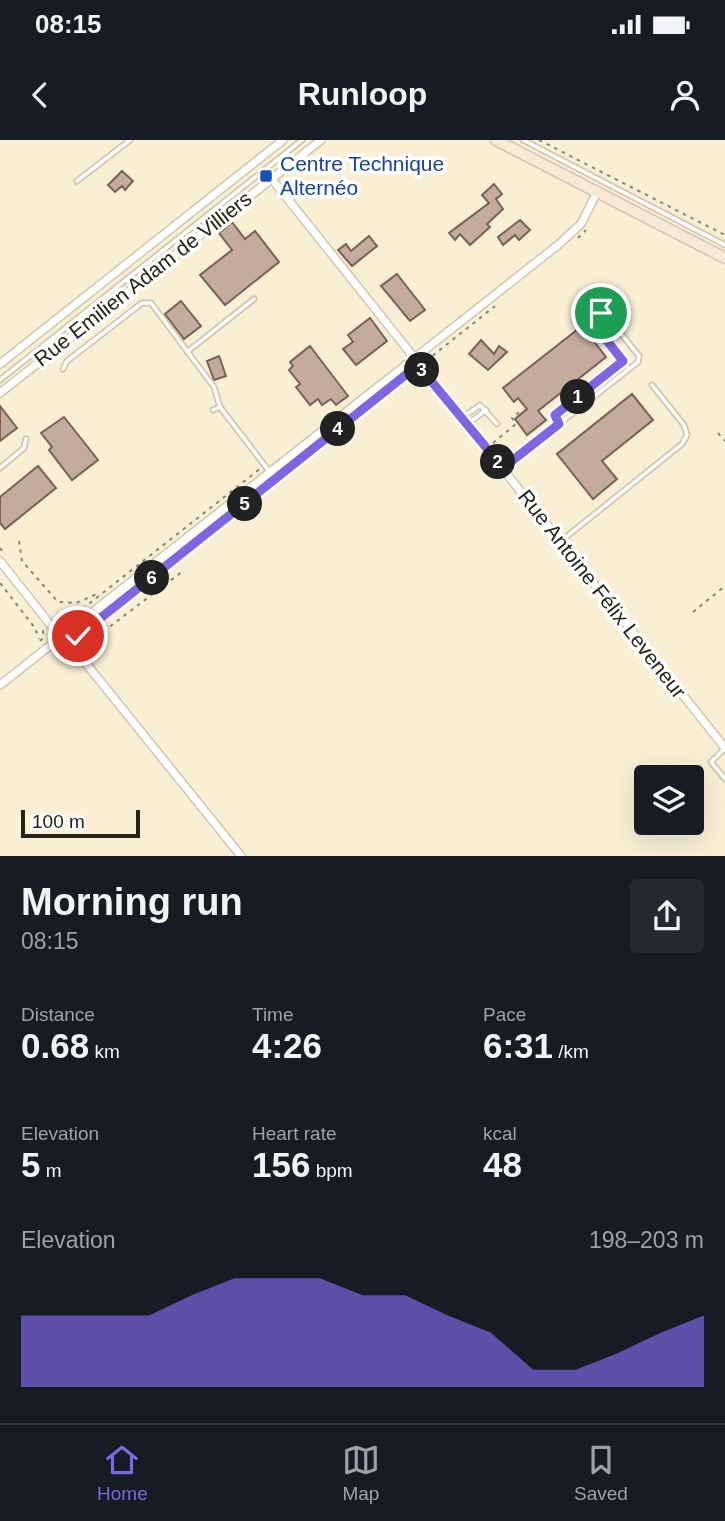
<!DOCTYPE html>
<meta charset="utf-8">
<style>
body{margin:0;font-family:Helvetica,sans-serif;background:#242831;color:#f1f3f6;height:100vh;display:flex;flex-direction:column;font-size:26px;white-space:nowrap}
*{box-sizing:border-box;margin:0}
p{font-size:23px;color:#9ea1a6}
.icon{flex:none;width:38px;height:38px;fill:none;stroke:currentColor;stroke-width:2;stroke-linecap:round;stroke-linejoin:round}
.map{position:relative;height:716px;overflow:hidden}
.sheet{display:flex;flex-direction:column;background:#171b24;flex:1}
.sheet>*{flex:none}
.controls{position:absolute;left:634px;top:625px;display:grid;gap:14px}
.controls a{display:grid;place-items:center;width:70px;height:70px;border-radius:7px;background:#171b24;box-shadow:0 7px 28px #0002;font-size:35px}
.scale{position:absolute;left:21px;bottom:18px;width:119px;box-sizing:border-box;padding-left:7px;border:4px solid #252218;border-top:0;font-size:19px;line-height:24px;white-space:nowrap;color:#252218;-webkit-text-stroke:5px #fff;paint-order:stroke}
.pin{position:absolute;display:grid;place-items:center;width:60px;height:60px;color:#fff;margin:-30px;border:4px solid #fff;border-radius:50%;box-shadow:0 2px 7px #0007}
.km{position:absolute;width:35px;height:35px;margin:-18px;border-radius:50%;background:#222;color:#fff;font-size:19px;line-height:35px;text-align:center}
.round{display:grid;place-items:center;flex:none;width:74px;height:74px;border-radius:7px;background:#242831}
.head{display:flex;align-items:center;justify-content:space-between;height:119px;padding:0 21px}
h1{font-size:38px;font-weight:800;line-height:52px}
.metrics{display:grid;grid-template-columns:repeat(3,1fr);gap:10px;height:119px;padding:7px 21px}
.metrics div{display:grid;align-content:center}
.metrics b{font-size:35px;font-weight:800}
.metrics small{font-size:19px;font-weight:400}
.metrics p{font-size:19px}
.chart{height:196px;padding:14px 21px}
.chart p{display:flex;justify-content:space-between}
.chart svg{width:100%;height:126px;margin-top:7px;fill:#7e66e1;opacity:.7}
.status{display:flex;justify-content:space-between;align-items:center;height:49px;padding:0 35px;background:#171b24;direction:ltr}
.status svg{height:19px;fill:currentColor}
header{display:flex;justify-content:space-between;align-items:center;height:91px;padding:0 21px;background:#171b24;font-size:32px;font-weight:800}
.tab-bar{display:flex;justify-content:space-around;align-items:center;height:98px;border-top:2px solid #363941;background:#171b24;font-size:19px;color:#9ea1a6}
.tab-bar a{display:grid;justify-items:center;gap:4px}
.tab-bar .on{color:#7e66e1}
.map>svg:first-child{display:block}
.building{fill:#c5ab9e;stroke:#796155;stroke-width:2}
.lines{fill:none;stroke-linecap:round;stroke-linejoin:round}
.service-casing{stroke:#d0c7ae;stroke-width:7}
.minor-casing{stroke:#d0c7ae;stroke-width:10}
.secondary-casing{stroke:#d0c7ae;stroke-width:13}
.path{stroke:#8b8573;stroke-width:2;stroke-dasharray:3.5 5;stroke-linecap:butt}
.service{stroke:#fff;stroke-width:3.5}
.minor{stroke:#fff;stroke-width:7}
.secondary{stroke:#f7e8d7;stroke-width:10}
.route-casing{stroke:#fff;stroke-width:14}
.route{stroke:#7e66e1;stroke-width:9}
.transit-dot{fill:#1a4fb4;stroke:#fff;stroke-width:2.5}
.labels{text-anchor:middle;stroke-width:7;stroke-linejoin:round;paint-order:stroke}
.transit-label{font-size:21px;fill:#164399;stroke:#fff;text-anchor:start}
.street-label{font-size:21px;fill:#252218;stroke:#fff}
</style>
<div class="status"><b>08:15</b><svg viewBox="0 0 49 12"><path d="M0 12V9h3v3zM5 12V6h3v6zM10 12V3h3v9zM15 12V0h3v12zM26 1h20v11H26zM47 4h2v5h-2z"/></svg></div>
<header><svg class="icon" aria-label="back" viewBox="0 0 24 24"><path d="M15 5l-7 7 7 7"/></svg>Runloop<svg class="icon" aria-label="person" viewBox="0 0 24 24"><circle cx="12" cy="8" r="4"/><path d="M4 21q1-7 8-7t8 7"/></svg></header>
<div class="map">
<svg width="725" height="716" viewBox="0 0 725 716">
<rect width="100%" height="100%" fill="#f8efd5"/>
<path class="building" d="M122 31 133 41 125 50 122 46 115 52 108 45Z
M494 44 502 54 496 59 503 69 487 84 490 87 470 105 460 94 455 100 449 93 489 63 482 55Z
M520 80 530 90 519 100 515 95 503 105 498 97Z
M232 82 245 99 255 91 279 122 225 165 200 135 232 110 219 93Z
M369 96 377 106 352 126 338 110 346 104 351 111Z
M397 134 425 170 410 181 381 146Z
M181 161 201 186 184 199 165 174Z
M370 178 387 201 356 225 343 209 353 202 348 195Z
M582 186 606 217 538 271 546 280 527 295 515 279 527 269 518 258 514 262 503 248Z
M481 200 494 214 499 206 507 212 488 230 469 214Z
M310 206 348 256 336 265 331 259 322 265 318 259 310 265 296 247 300 244 289 230 293 226 290 222Z
M219 216 226 236 214 240 207 221Z
M632 254 653 280 602 321 617 339 593 359 557 314Z
M0 266 17 288 0 301Z
M64 277 98 320 72 340 49 310 52 307 41 293Z
M38 326 56 348 5 389 0 383V357Z"/>
<g class="lines">
<g class="service-casing">
<path id="service" d="M523 0 725 105
M77 41 130 0
M187 212 254 159
M63 229 67 221 142 163H151L214 247 220 267 213 270
M0 240 302 0
M220 267 269 331
M463 277 480 265 497 284
M469 283 486 270
M559 284 555 275 623 221
M0 328 24 308 26 299
M503 328 629 229 638 222 639 216 604 172 601 173 593 183 629 229
M561 401 682 304 687 295 684 285 652 245
M725 608 711 622 725 639"/>
</g>
<g class="minor-casing">
<path id="minor" d="M271 38 725 608
M0 224 283 0
M0 253 321 0
M0 421 60 497
M63 495 241 716
M0 545 558 105 581 84 597 52"/>
</g>
<g class="secondary-casing">
<path id="secondary" d="M496 0 725 118"/>
</g>
<path class="path" d="M539 0 725 95
M578 98 586 90
M426 221 495 166
M718 293 725 301
M493 303 516 284 512 278 523 269
M19 401 22 421 58 462 76 463 97 454
M0 408 5 415
M0 443 35 488 39 499
M693 472 725 446
M76 474 261 328
M57 480H72
M75 496 233 375 392 247
M40 501 43 498V490
M83 507 183 431"/>
<use href="#service" class="service"/>
<use href="#minor" class="minor"/>
<use href="#secondary" class="secondary"/>
</g>
<g class="lines">
<g class="route-casing">
<path id="route" d="M78 496 408 233 413 219 503 328 559 284 555 275 623 221 593 183 601 173"/>
</g>
<use href="#route" class="route"/>
</g>
<rect class="transit-dot" x="259" y="29" width="14" height="14" rx="3.5"/>
<g class="labels">
<g class="transit-label">
<text x="280" y="31">Centre Technique<tspan x="280" dy="24">Alternéo</tspan></text>
</g>
<g class="street-label">
<text transform="translate(143 139) rotate(-38)" y="7">Rue Emilien Adam de Villiers</text>
<text transform="translate(602 454) rotate(52)" y="7">Rue Antoine Félix Leveneur</text>
</g>
</g>
</svg>
<div class="controls">
<a><svg class="icon" aria-label="layers" viewBox="0 0 24 24"><path d="M12 4l9 5-9 5-9-5zM3 14l9 5 9-5"/></svg></a>
</div>
<div class="scale">100 m</div>
<div class="pin" style="left:601px;top:173px;background:#1e9e55"><svg class="icon" aria-label="arrive" viewBox="0 0 24 24"><path d="M6 21V4h12l-3 4 3 4H6"/></svg></div>
<div class="pin" style="left:78px;top:496px;background:#d93025"><svg class="icon" aria-label="check" viewBox="0 0 24 24"><path d="M5 12l5 5 9-10"/></svg></div>
<b class="km" style="left:578px;top:257px">1</b>
<b class="km" style="left:498px;top:322px">2</b>
<b class="km" style="left:422px;top:230px">3</b>
<b class="km" style="left:338px;top:289px">4</b>
<b class="km" style="left:245px;top:364px">5</b>
<b class="km" style="left:152px;top:438px">6</b>
</div>
<section class="sheet">
<div class="head"><div><h1>Morning run</h1><p>08:15</p></div><a class="round"><svg class="icon" aria-label="share" viewBox="0 0 24 24"><path d="M12 15V3M7 8l5-5 5 5M5 13v7h14v-7"/></svg></a></div>
<div class="metrics">
<div><p>Distance</p><b>0.68<small> km</small></b></div>
<div><p>Time</p><b>4:26</b></div>
<div><p>Pace</p><b>6:31<small> /km</small></b></div>
</div>
<div class="metrics">
<div><p>Elevation</p><b>5<small> m</small></b></div>
<div><p>Heart rate</p><b>156<small> bpm</small></b></div>
<div><p>kcal</p><b>48</b></div>
</div>
<div class="chart"><p><span>Elevation</span>198–203 m</p>
<svg viewBox="0 0 160 44" preserveAspectRatio="none"><path d="M0 44V19L10 19L20 19L30 19L40 12L50 6L60 6L70 6L80 12L90 12L100 19L110 25L120 38L130 38L140 32L150 25L160 19V44z"/></svg>
</div>
</section>
<nav class="tab-bar">
<a class="on"><svg class="icon" aria-label="home" viewBox="0 0 24 24"><path d="M3 11l9-7 9 7M6 9v11h12V9"/></svg>Home</a>
<a><svg class="icon" aria-label="map" viewBox="0 0 24 24"><path d="M3 6l6-2 6 2 6-2v14l-6 2-6-2-6 2zM9 4v14M15 6v14"/></svg>Map</a>
<a><svg class="icon" aria-label="saved" viewBox="0 0 24 24"><path d="M7 4h10v16l-5-4-5 4z"/></svg>Saved</a>
</nav>
